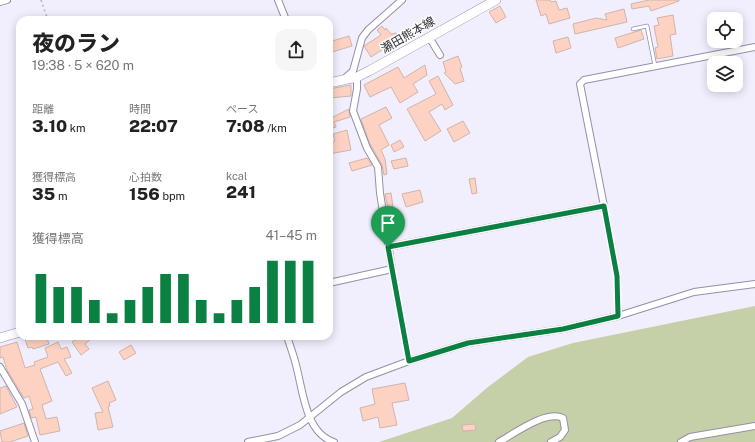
<!DOCTYPE html>
<html lang="ja">
<meta charset="utf-8">
<style>
body{margin:0;font-family:"Public Sans","Noto Sans JP",sans-serif;background:#f6f6f6;color:#222;height:100vh;display:flex;flex-direction:column;font-size:15px;white-space:nowrap}
*{box-sizing:border-box;margin:0}
p{font-size:13px;color:#767676}
.icon{flex:none;width:22px;height:22px;fill:none;stroke:currentColor;stroke-width:2;stroke-linecap:round;stroke-linejoin:round}
.map{position:relative;flex:1;overflow:hidden}
.sheet{position:absolute;left:16px;top:16px;width:317px;height:324px;display:flex;flex-direction:column;background:#fff;border-radius:12px;box-shadow:0 2px 10px #0003}
.sheet>*{flex:none}
.controls{position:absolute;left:707px;top:12px;display:grid;gap:8px}
.controls a{display:grid;place-items:center;width:36px;height:36px;border-radius:8px;background:#fff;box-shadow:0 2px 10px #0003;font-size:20px}
.pin{position:absolute;display:grid;place-items:center;width:34px;height:34px;color:#fff;margin:-41px -17px;border-radius:50% 50% 50% 0;rotate:-45deg;box-shadow:0 0 4px #0007}
.pin .icon{rotate:45deg}
.round{display:grid;place-items:center;flex:none;width:42px;height:42px;border-radius:12px;background:#f6f6f6}
.overview{display:flex;align-items:center;justify-content:space-between;height:68px;padding:0 16px}
h1{font-size:22px;font-weight:800;line-height:30px}
.metrics{display:grid;grid-template-columns:repeat(3,1fr);gap:6px;height:68px;padding:4px 16px}
.metrics div{display:grid;align-content:center}
.metrics b{font-size:17px;font-weight:800}
.metrics small{font-size:11px;font-weight:400}
.metrics p{font-size:11px}
.chart{height:112px;padding:8px 16px}
.chart p{display:flex;justify-content:space-between}
.chart svg{width:100%;height:72px;margin-top:4px;stroke:#0b8043;stroke-width:6}
.map>svg:first-child{display:block}
.green{fill:#c5cfa8}
.building{fill:#fdd2c2;stroke:#d1b4aa}
.lines{fill:none;stroke-linecap:round;stroke-linejoin:round}
.lane-casing{stroke:#958fa8;stroke-width:4.5}
.street-casing{stroke:#958fa8;stroke-width:8}
.secondary-casing{stroke:#958fa8;stroke-width:10}
.path{stroke:#b5b2c0;stroke-width:1.5;stroke-dasharray:2 3;stroke-linecap:butt}
.lane{stroke:#fff;stroke-width:3}
.street{stroke:#fff;stroke-width:6}
.secondary{stroke:#fff;stroke-width:9}
.route-casing{stroke:#fff;stroke-width:8}
.route{stroke:#0b8043;stroke-width:5}
.labels{text-anchor:middle;stroke-width:3;stroke-linejoin:round;paint-order:stroke}
.street-label{font-size:12px;fill:#2f2c36;stroke:#fefefe}
</style>
<div class="map">
<svg width="755" height="442" viewBox="0 0 755 442">
<rect width="100%" height="100%" fill="#f1eefe"/>
<path class="green" d="M755 306V442H379L452 418 488 387 528 357 573 343Z"/>
<path class="building" d="M536 0H550L551 2 556 1 559 10 567 8 570 18 549 24 546 14 541 16Z
M649 0H679V1L651 11 649 6 632 9 631 4Z
M500 6 506 17 496 23 489 12Z
M624 9 627 22 575 34 573 24 596 18 607 20 605 14Z
M673 15 676 34 670 35 673 56 657 59 655 48 658 47 654 26 659 25 657 18Z
M382 26 385 30 386 28 391 34 396 33 400 38 371 57 364 46 381 35 377 30Z
M641 30 644 39 618 48 615 38Z
M349 36 352 46 329 53V42Z
M568 37 571 48 556 53 553 41Z
M458 56 462 67 460 68 464 81 455 84 444 73 446 72 443 62Z
M425 65 427 75 413 84 418 92 400 103 391 87 370 97 364 85 398 67 404 78Z
M438 76 453 105 445 110 442 104 429 112 441 131 425 141 407 109 436 94 429 81Z
M351 85V96L329 98V89Z
M386 107 392 118 379 125 389 145 381 150 385 159 387 174 384 175 382 165 369 142 361 119Z
M329 109H330L333 117 349 109 350 117 334 122 336 127 329 129Z
M463 121 470 133 454 142 447 129Z
M347 130 351 150 329 154V142L335 141 333 134Z
M400 140 404 147 394 152 391 145Z
M367 158 372 165 352 171 349 163Z
M406 158 408 166 394 169 391 161Z
M475 178 477 193 472 194 469 179Z
M420 190 423 202 406 207 402 194Z
M391 193 393 207 388 208 385 194Z
M34 336H46L49 344 33 349 32 347 28 348 25 339Z
M81 336H89L91 339 85 344 89 349 81 355 72 342Z
M17 342 25 368 35 365 34 362 48 357 45 348 58 342 61 349 67 347 71 357 64 359 72 373 66 376 58 362 40 369 52 401 42 405 46 419 57 417 60 431 40 435 36 417 31 418 29 410 33 409 29 396 24 398 7 370 3 357 0 358V347Z
M131 345 136 353 124 360 119 352Z
M108 381 116 400 109 403 110 406 108 407 113 427 98 430 95 413 103 412 92 388Z
M405 383 409 400 392 403 397 425 380 428 378 417 363 421 360 408 375 404 372 389Z
M6 386 17 407 0 414V388Z
M24 423 28 436 10 442H2L0 431Z
M475 424 476 430 463 431 462 425Z"/>
<g class="lines">
<g class="lane-casing">
<path id="lane" d="M633 29 647 26 655 66"/>
</g>
<g class="street-casing">
<path id="street" d="M278 0 286 20
M0 2 7 0
M429 37 440 55
M344 79 353 71 362 38 368 30 402 0
M388 247 604 206 580 84 584 80 755 47
M329 283 392 269 380 193 378 167 367 148 353 111 357 89V77
M287 336C290 346 294 356 296 365 303 390 305 433 334 442
M0 367 22 404 35 442
M248 442 278 436 300 425 341 392 366 377 409 361 468 343 563 329 618 316 694 292 755 284
M499 442C515 433 546 410 563 418L565 430 560 437 551 442
M681 442 690 437 755 426"/>
</g>
<g class="secondary-casing">
<path id="secondary" d="M329 83 357 77 369 71 496 0
M0 338 20 332"/>
</g>
<path class="path" d="M41 0 48 20
M606 213 617 277 618 310
M393 274 408 355"/>
<use href="#lane" class="lane"/>
<use href="#street" class="street"/>
<use href="#secondary" class="secondary"/>
</g>
<g class="lines">
<g class="route-casing">
<path id="route" d="M604 206 617 276 618 316 563 329 468 343 409 361 388 247Z"/>
</g>
<use href="#route" class="route"/>
</g>
<g class="labels">
<g class="street-label">
<text transform="translate(408 35) rotate(-30)" y="4">瀬田熊本線</text>
</g>
</g>
</svg>
<div class="controls">
<a><svg class="icon" aria-label="locate" viewBox="0 0 24 24"><circle cx="12" cy="12" r="6"/><path d="M12 2v4M12 18v4M2 12h4M18 12h4"/></svg></a>
<a><svg class="icon" aria-label="layers" viewBox="0 0 24 24"><path d="M12 4l9 5-9 5-9-5zM3 14l9 5 9-5"/></svg></a>
</div>
<div class="pin" style="left:388px;top:247px;background:#1e9e55"><svg class="icon" aria-label="arrive" viewBox="0 0 24 24"><path d="M6 21V4h12l-3 4 3 4H6"/></svg></div>
<section class="sheet">
<div class="overview"><div><h1>夜のラン</h1><p>19:38 · 5 × 620 m</p></div><a class="round"><svg class="icon" aria-label="share" viewBox="0 0 24 24"><path d="M12 15V3M7 8l5-5 5 5M5 13v7h14v-7"/></svg></a></div>
<div class="metrics">
<div><p>距離</p><b>3.10<small> km</small></b></div>
<div><p>時間</p><b>22:07</b></div>
<div><p>ペース</p><b>7:08<small> /km</small></b></div>
</div>
<div class="metrics">
<div><p>獲得標高</p><b>35<small> m</small></b></div>
<div><p>心拍数</p><b>156<small> bpm</small></b></div>
<div><p>kcal</p><b>241</b></div>
</div>
<div class="chart"><p><span>獲得標高</span>41–45 m</p>
<svg viewBox="0 0 160 44" preserveAspectRatio="none"><path d="M5 44V14M15 44V22M25 44V22M35 44V30M45 44V38M55 44V30M65 44V22M75 44V14M85 44V14M95 44V30M105 44V38M115 44V30M125 44V22M135 44V6M145 44V6M155 44V6"/></svg>
</div>
</section>
</div>
